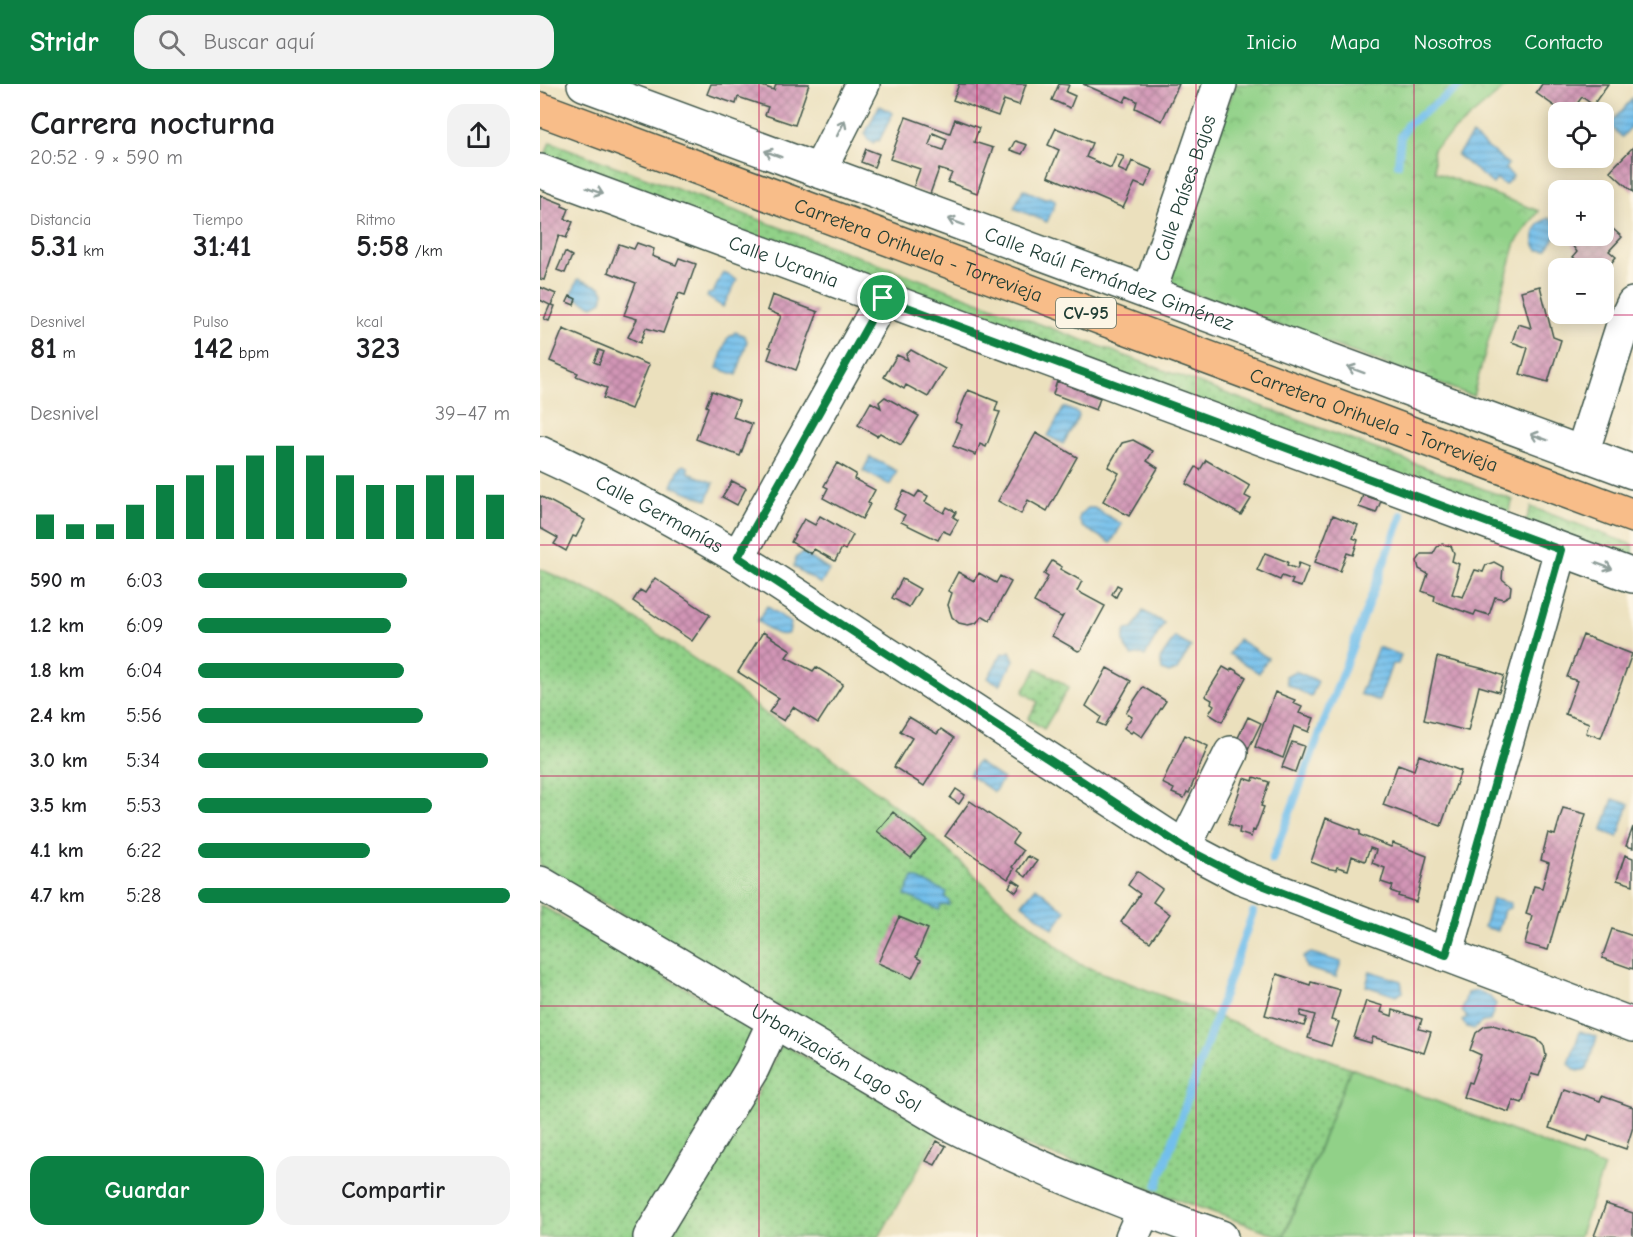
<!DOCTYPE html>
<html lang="es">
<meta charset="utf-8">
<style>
body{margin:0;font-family:"Comic Neue",sans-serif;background:#f2f2f2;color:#202124;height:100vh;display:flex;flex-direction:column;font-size:22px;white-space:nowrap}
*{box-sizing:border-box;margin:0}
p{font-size:20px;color:#757577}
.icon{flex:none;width:33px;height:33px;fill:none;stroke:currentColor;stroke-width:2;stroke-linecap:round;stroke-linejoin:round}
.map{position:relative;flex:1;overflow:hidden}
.panel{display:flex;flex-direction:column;background:#fff;width:540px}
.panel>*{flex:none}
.buttons{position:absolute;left:1008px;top:18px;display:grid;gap:12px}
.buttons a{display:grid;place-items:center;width:66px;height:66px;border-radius:12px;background:#fff;box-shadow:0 3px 15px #0003;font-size:30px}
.pin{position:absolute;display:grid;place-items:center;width:51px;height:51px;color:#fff;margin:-26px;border:3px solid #fff;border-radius:50%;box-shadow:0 2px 6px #0007}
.round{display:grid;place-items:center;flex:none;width:63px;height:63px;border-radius:18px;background:#f2f2f2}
.summary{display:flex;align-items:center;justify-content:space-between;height:102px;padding:0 30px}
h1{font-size:33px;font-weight:700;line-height:45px}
.stats{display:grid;grid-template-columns:repeat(3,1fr);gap:9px;height:102px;padding:6px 30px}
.stats div{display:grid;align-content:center}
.stats b{font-size:30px;font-weight:700}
.stats small{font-size:16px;font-weight:400}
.stats p{font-size:16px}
.chart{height:168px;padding:12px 30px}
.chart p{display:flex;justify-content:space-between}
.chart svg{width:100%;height:108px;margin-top:6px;stroke:#0b8043;stroke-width:6}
.action{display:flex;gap:12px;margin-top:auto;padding:12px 30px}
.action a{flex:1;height:69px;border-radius:18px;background:#0b8043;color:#fff;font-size:24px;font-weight:700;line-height:69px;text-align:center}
.action a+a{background:#f2f2f2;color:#202124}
ul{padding:0 30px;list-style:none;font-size:20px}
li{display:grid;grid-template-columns:96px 72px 1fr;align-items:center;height:45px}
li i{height:15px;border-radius:8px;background:#0b8043}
header{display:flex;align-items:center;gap:36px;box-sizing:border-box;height:84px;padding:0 30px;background:#0b8043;color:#fff}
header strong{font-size:28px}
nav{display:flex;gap:33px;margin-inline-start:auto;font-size:21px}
.search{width:420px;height:54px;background:#f2f2f2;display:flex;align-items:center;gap:15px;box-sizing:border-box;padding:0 21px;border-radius:18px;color:#757577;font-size:22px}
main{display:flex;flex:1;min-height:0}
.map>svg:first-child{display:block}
.grass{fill:url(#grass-dots);stroke:#58875e;stroke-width:1.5}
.park{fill:url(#park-crowns);stroke:#58875e;stroke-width:1.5}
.garden{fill:#91d188;stroke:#58875e;stroke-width:1.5}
.water{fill:url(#water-rules);stroke:#487e90;stroke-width:1.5}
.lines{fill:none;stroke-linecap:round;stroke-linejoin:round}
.stream{stroke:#72bfec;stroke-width:8}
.building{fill:url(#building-cross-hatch);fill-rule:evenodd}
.minor-casing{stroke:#3e5549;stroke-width:36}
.major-casing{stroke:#3e5549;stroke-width:36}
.minor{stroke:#fff;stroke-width:33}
.major{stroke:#f8bd89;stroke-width:33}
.oneway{stroke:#8f9e9a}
.route-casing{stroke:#fff;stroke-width:12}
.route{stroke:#0b8043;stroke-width:8}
.grid{fill:none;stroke:#c2185b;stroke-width:1.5;stroke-opacity:0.55}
.labels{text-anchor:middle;stroke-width:4.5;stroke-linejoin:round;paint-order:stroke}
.shield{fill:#fcf5e5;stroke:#617469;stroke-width:1.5}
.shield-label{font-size:18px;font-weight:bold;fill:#1f3d34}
.street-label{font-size:20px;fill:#1f3d34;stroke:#fcf5e5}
</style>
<header>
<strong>Stridr</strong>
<div class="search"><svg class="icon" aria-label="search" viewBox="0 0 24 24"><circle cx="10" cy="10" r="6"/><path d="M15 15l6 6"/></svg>Buscar aquí</div>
<nav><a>Inicio</a><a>Mapa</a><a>Nosotros</a><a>Contacto</a></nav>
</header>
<main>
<section class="panel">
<div class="summary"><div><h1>Carrera nocturna</h1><p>20:52 · 9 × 590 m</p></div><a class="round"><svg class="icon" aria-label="share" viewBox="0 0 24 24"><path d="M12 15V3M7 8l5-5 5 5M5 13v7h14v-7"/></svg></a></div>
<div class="stats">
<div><p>Distancia</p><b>5.31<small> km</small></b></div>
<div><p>Tiempo</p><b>31:41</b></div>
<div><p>Ritmo</p><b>5:58<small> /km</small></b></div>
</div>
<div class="stats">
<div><p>Desnivel</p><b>81<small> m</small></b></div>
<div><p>Pulso</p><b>142<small> bpm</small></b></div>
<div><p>kcal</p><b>323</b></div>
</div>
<div class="chart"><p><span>Desnivel</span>39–47 m</p>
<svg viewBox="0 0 160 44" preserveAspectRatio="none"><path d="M5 44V34M15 44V38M25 44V38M35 44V30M45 44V22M55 44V18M65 44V14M75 44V10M85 44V6M95 44V10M105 44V18M115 44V22M125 44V22M135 44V18M145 44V18M155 44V26"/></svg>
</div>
<ul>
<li><b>590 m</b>6:03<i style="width:67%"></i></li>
<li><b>1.2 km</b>6:09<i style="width:62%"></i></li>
<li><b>1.8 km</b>6:04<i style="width:66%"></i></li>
<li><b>2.4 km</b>5:56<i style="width:72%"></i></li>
<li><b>3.0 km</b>5:34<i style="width:93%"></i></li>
<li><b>3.5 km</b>5:53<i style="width:75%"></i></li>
<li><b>4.1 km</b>6:22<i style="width:55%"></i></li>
<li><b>4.7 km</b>5:28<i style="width:100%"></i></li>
</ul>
<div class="action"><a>Guardar</a><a>Compartir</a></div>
</section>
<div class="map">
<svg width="1093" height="1153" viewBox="0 0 1093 1153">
<defs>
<pattern id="grass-dots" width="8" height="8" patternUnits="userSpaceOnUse" patternTransform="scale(1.5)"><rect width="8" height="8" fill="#91d188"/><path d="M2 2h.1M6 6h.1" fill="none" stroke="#76ab70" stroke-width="1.8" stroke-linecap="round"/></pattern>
<pattern id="park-crowns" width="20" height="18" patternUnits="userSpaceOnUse" patternTransform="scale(1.5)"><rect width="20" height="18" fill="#91d188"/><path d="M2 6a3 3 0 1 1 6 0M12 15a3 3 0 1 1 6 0" fill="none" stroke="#76ab70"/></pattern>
<pattern id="water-rules" width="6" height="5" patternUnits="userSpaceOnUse" patternTransform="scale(1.5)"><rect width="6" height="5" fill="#72bfec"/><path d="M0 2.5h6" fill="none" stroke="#5d9cc0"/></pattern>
<pattern id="building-cross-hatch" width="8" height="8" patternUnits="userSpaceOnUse" patternTransform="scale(1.5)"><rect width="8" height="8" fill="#d295b6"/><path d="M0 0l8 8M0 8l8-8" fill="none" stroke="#aa7b95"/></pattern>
</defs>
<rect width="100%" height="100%" fill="#fcf5e5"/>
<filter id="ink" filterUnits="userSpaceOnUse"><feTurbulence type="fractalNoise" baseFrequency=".0167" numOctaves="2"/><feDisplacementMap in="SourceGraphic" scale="12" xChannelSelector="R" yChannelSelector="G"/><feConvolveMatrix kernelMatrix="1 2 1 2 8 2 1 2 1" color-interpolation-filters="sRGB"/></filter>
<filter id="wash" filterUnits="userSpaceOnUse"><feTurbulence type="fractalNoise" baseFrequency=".008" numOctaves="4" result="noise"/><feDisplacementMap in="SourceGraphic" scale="24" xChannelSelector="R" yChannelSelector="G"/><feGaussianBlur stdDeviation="1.35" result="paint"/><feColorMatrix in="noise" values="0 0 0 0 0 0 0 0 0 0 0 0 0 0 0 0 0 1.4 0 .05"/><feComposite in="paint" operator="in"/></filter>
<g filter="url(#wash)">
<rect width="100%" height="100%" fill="#ebe0bd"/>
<path class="grass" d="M10 58 973 416 966 435 3 77Z
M991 423 1093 461V481L984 442Z
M0 485 61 512 178 591 227 631 282 666 379 740 467 821 539 880 811 984 743 1153 481 1060 335 981 0 781Z
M497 584 529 603 504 645 488 635 498 618 483 608Z
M0 821 213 943V956L97 1153H0Z
M242 960 399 1049 339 1153H130L217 1011Z"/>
<path class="park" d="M695 0H969L893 65 895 88 999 127 976 158 933 312 631 202 630 198Z"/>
<path class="garden" d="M811 984 1064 1083 1039 1153H744Z"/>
<path class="water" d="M1093 14V41L1082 53 1069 41Z
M339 22 353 29 339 57 337 56 333 59 328 56 325 50Z
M932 51 968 80 965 85 973 92 965 101 957 95 953 100 917 71Z
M483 105 505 115 510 113 515 116V120L507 138 474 124Z
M1009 134C1026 142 1013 157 1006 166H998C989 155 996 138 1009 134Z
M183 188 197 196 183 223 167 213 168 210 173 209Z
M38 195 60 203 64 208 62 217 53 222 31 212Z
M195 248 204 251 207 257 197 291 177 284 187 255Z
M524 323 538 329 539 333 523 360 508 352Z
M330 373 357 387 350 401 323 387Z
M144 381 148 383 149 389 174 399 167 416 132 402 139 385Z
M548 424H554L582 440 571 459 543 443 539 436 540 431Z
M263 469 289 486 281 500 254 483 255 474Z
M227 522 251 539 249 549C238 555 227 543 218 537Z
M603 527 624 539 605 572 602 570 592 572C585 566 581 554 586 546L593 545Z
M635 553 651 563 637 586 629 589 622 586 620 575Z
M698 555 728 574 719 589 689 570Z
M838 563 861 571 858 580H852L839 617 820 610Z
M470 567 474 576 460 601 448 594 462 569 465 570Z
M755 587 778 597 771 613 747 600 746 592Z
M437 678 463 695 454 708 429 691Z
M1073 715 1089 720 1078 753 1062 747Z
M373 793 407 808 405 813 409 817V821H401L399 826 365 811Z
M496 803 526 827 513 845 482 820Z
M952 815 971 819 970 824 964 826 958 847 944 843Z
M771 869 801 878 796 893 766 884 763 873Z
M830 887 861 897 863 908 856 912 826 902Z
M938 907 949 912 956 920 950 937 942 938 934 945 927 943 922 937 927 933 922 927 927 909Z
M1040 947 1057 953 1047 985 1037 987 1029 980Z"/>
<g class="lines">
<path class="stream" d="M858 80 861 52 867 41 923 0
M732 776 862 431
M617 1102 713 828"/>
</g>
<g id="blocks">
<path class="building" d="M171 0H216L234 6 236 0H269L255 41 225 31 228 23 198 13 196 20 167 10Z
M419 0H486L479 21 464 16 458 32 413 16Z
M519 0 529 1 526 8 535 12 530 24 512 16Z
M543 0H639L622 37 595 24 597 17 587 12 584 18Z
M1002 0H1068L1053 21 1042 13 1031 28H1023L996 9Z
M366 33 410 49 415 35 439 44 434 58 453 64 437 109 408 98 412 89 399 85 390 110 373 104 380 85 350 75ZM393 49 407 55 403 66 389 61Z
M516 44 552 59 546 73 571 84 577 70 584 73 578 85 587 89 592 77 613 86 605 103 595 99 583 124 508 92 519 66 508 61Z
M475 57 487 61 482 70 470 66Z
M1093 63V108L1070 87Z
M326 65 339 70 334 83 321 78Z
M0 111 23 120 22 122 29 125 25 135 33 138 26 154 19 151 4 196 0 195Z
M1064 137 1082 153 1069 167 1076 173 1064 188V184H1044L1045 183 1033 173 1037 168 1032 161 1031 152H1064Z
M97 159 114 165 112 172 136 181 139 174 156 180 145 211 139 209 137 215 136 214 123 249 106 244 100 259 88 253 97 235 84 231 96 199 68 188 79 160 94 165Z
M25 168 32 172 25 189 17 186Z
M1000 202 1013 253 1021 256 1008 298 980 290 988 264 972 258 978 240 991 244 981 207Z
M0 203 16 210 11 221 15 222 9 237 4 235 10 221 0 216Z
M232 211 278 228 256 286 228 275 232 264 229 263 241 232 227 226Z
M30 212 36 215 34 221 27 218Z
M23 245 109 281 91 325 63 314 67 304 36 292 38 289 10 277ZM59 266 64 268 59 280 54 278Z
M371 266 405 285 388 313 366 301 364 305 344 293 357 271 368 276 366 271Z
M517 297 560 314 556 326 513 310Z
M428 306 458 318 455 327 460 328 446 363 440 360 436 371 413 362 422 341 415 338Z
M172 307 199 317 193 333 212 340 200 372 156 355 168 323 166 322Z
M345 313 379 332 361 361 340 349 337 352 318 341 331 318 341 324 339 318Z
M496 349 537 373 507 427 488 416 481 430 458 417Z
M593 356 613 367 607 377 618 384 589 432 563 417 579 389 568 383 582 359Z
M666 376 710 402 705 412 711 415 701 431 646 400 656 383 660 386Z
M297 379 316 390 314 395 335 406 328 419 330 420 322 435 283 414 288 404 284 402Z
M192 397 206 404 197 421 182 413Z
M364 407 375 413 379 407 388 412 385 418 404 429 407 423 416 428 413 433 418 436 410 450 403 447 398 456 361 438 365 431 354 425Z
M823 411 841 417 836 429 819 423Z
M0 412 45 436 36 453 33 452 26 467 14 460 18 454 0 444Z
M793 431 818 441 813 454 818 456 813 471 807 469 800 487 775 478Z
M280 432 313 451 305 466 302 464 295 477 274 465 271 470 251 458 264 435 275 441Z
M902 460 911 462 914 469 912 477 919 480 916 491 918 492 912 510 923 513 935 486 943 488 946 481 954 478 963 483 962 495 971 502 970 511 963 515 955 513 949 531 936 527 934 531 894 517 895 512 882 507 888 490 879 485 877 477 882 470H893L897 463Z
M725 469 748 478 747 481 757 485 759 479 769 483 761 503 751 500 753 496 742 492 740 496 717 486Z
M512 477 522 483 520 485 542 497 537 507 565 522 541 566 538 567 512 552 523 532 521 533 494 518 508 493 504 490Z
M418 488 434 497 439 489 456 499 460 492 471 498 450 536 443 532 436 539 428 541 419 539 412 533 408 521 412 509 408 507Z
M115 494 170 531 152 557 93 517 100 506 105 509Z
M362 495 380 505 369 523 352 514Z
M577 501 581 503 576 513 572 510Z
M223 548 251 566 246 573 273 587 276 583 303 600 278 639 253 623 244 637 229 628 239 614 198 588Z
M1043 551 1092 570 1061 654 1046 649 1049 639 1025 630 1037 597 1027 593Z
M897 573 944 585 964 592 959 608 939 602 928 647 884 636Z
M683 583 690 587 692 584 706 593 682 638 669 630 674 621 671 619 672 616 665 612Z
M567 584 591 597 565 642 558 639 561 633 546 622Z
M603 603 626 617 602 653 593 647 591 649 584 644 592 633 586 629Z
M735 608 755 616 753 619 762 623 759 629 774 634 769 648 754 642 743 674 715 663Z
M369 633 397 650 401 645 414 654 384 702 354 683 372 654 360 647Z
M708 633 721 639 708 666 695 660Z
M645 651 668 662 649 709 647 708 644 714 632 709 634 705 622 699Z
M752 658 764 662 755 688 742 683Z
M879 671 921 687 901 742 843 721 858 680 874 686Z
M714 693 729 698 721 722 724 723 715 747 713 746 711 753 699 749 700 744 688 740 704 694 713 697Z
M416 705 425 711 419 720 410 714Z
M430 717 478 750 472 759 483 767 472 783 474 785 468 795 405 752Z
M1023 724 1046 730 1008 866 985 860 992 832 986 830 994 802 1002 804 1009 779 1001 776 1008 749 1015 751Z
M353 728 386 755 371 774 337 747Z
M786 734 820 747V751L851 763 853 759 887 772 876 818 858 812 859 810 851 807 853 802 841 798 845 784 832 779 836 766 830 764 825 777 812 772 808 786 797 783 796 786 786 784 771 778Z
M1093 743V764L1086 762Z
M1085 771 1093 774V801L1077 796Z
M488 772 497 777 486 793 478 787Z
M597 787 622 805 613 818 630 830 610 858 581 838 600 810 588 801Z
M473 796 481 801 476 808 469 803Z
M359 833 388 845 376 873 381 876 372 894 338 879Z
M1072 845 1093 852V885L1062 874Z
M737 890 770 901 771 898 800 906 791 936 799 938 791 962 768 954 775 931 761 927 760 932 767 934 764 942 725 931Z
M826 917 843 922 841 928 852 932 853 926 882 935 879 945 891 948 884 969 833 953 831 959 814 954Z
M953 941 997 955 1004 962 1006 972 999 992 991 990 982 1019 973 1016 969 1028 923 1013 928 998 931 999 941 971 930 966 936 949 945 942Z
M1023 1004 1060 1017 1062 1012 1093 1023V1043L1086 1065 1049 1052 1047 1057 1009 1044Z
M397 1057 406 1062 395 1081 386 1077Z
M1066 1120 1093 1129V1153L1054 1152Z"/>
</g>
</g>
<g filter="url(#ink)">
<use href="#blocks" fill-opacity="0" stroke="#3e5549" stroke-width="1.5"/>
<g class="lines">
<g class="minor-casing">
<g id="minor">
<path id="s1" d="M44 0 1093 388"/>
<path id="s2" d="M0 87 1093 492"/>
<path d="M279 87 323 0"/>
<path id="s3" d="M609 209 680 0"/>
<path id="s4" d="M0 369C68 400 133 435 198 473L644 763 701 793 1093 941"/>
<path d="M1042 369 1083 241 1093 220"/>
<path d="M198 473 343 214"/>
<path d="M644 763 691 669"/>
<path id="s5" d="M0 799 407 1039C498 1085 586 1120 681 1153"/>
<path d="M906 871 1021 466"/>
<path d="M110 1153 212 985 234 938"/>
<path d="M592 1153 604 1126"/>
</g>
</g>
<g class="major-casing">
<g id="major">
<path id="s6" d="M0 25 1093 432"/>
</g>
</g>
<use href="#minor" class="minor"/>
<use href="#major" class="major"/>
</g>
<defs><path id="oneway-shaft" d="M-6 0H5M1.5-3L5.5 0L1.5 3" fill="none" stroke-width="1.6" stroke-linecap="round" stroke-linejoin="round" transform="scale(1.5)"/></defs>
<g class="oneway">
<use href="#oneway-shaft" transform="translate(301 44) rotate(-64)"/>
<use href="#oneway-shaft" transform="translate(233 70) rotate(-160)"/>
<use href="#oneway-shaft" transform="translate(55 107) rotate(20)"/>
<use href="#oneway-shaft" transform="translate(416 138) rotate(-160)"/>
<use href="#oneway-shaft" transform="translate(816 286) rotate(-160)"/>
<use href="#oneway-shaft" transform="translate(999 353) rotate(-160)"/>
<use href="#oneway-shaft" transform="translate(1064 482) rotate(20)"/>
</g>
</g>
<g class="lines" filter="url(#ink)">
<g class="route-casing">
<path id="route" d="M343 214 1021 466 906 871 701 793 645 764 198 473Z"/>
</g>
<use href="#route" class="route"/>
</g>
<path class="grid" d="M219 0V1153M437 0V1153M656 0V1153M874 0V1153M0 231H1093M0 461H1093M0 692H1093M0 922H1093"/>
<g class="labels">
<rect class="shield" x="516" y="214" width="60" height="30" rx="4.5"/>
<g class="shield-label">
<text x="546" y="235">CV-95</text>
</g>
<g class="street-label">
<text dy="7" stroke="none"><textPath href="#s3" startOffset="111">Calle Países Bajos</textPath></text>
<text dy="7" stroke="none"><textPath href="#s6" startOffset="404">Carretera Orihuela - Torrevieja</textPath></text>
<text dy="7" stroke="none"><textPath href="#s2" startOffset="260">Calle Ucrania</textPath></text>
<text dy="7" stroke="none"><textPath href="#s1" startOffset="560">Calle Raúl Fernández Giménez</textPath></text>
<text dy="7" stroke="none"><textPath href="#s6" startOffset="890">Carretera Orihuela - Torrevieja</textPath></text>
<text dy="7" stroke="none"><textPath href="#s4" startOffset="134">Calle Germanías</textPath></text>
<text dy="7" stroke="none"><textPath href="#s5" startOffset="344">Urbanización Lago Sol</textPath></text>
</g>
</g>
</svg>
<div class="buttons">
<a><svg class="icon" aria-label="locate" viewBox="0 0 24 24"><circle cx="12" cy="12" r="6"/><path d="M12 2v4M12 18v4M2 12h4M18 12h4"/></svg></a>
<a>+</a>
<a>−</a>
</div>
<div class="pin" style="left:343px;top:214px;background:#1e9e55"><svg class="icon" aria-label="arrive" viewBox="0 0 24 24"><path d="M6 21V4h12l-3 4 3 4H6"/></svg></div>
</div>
</main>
